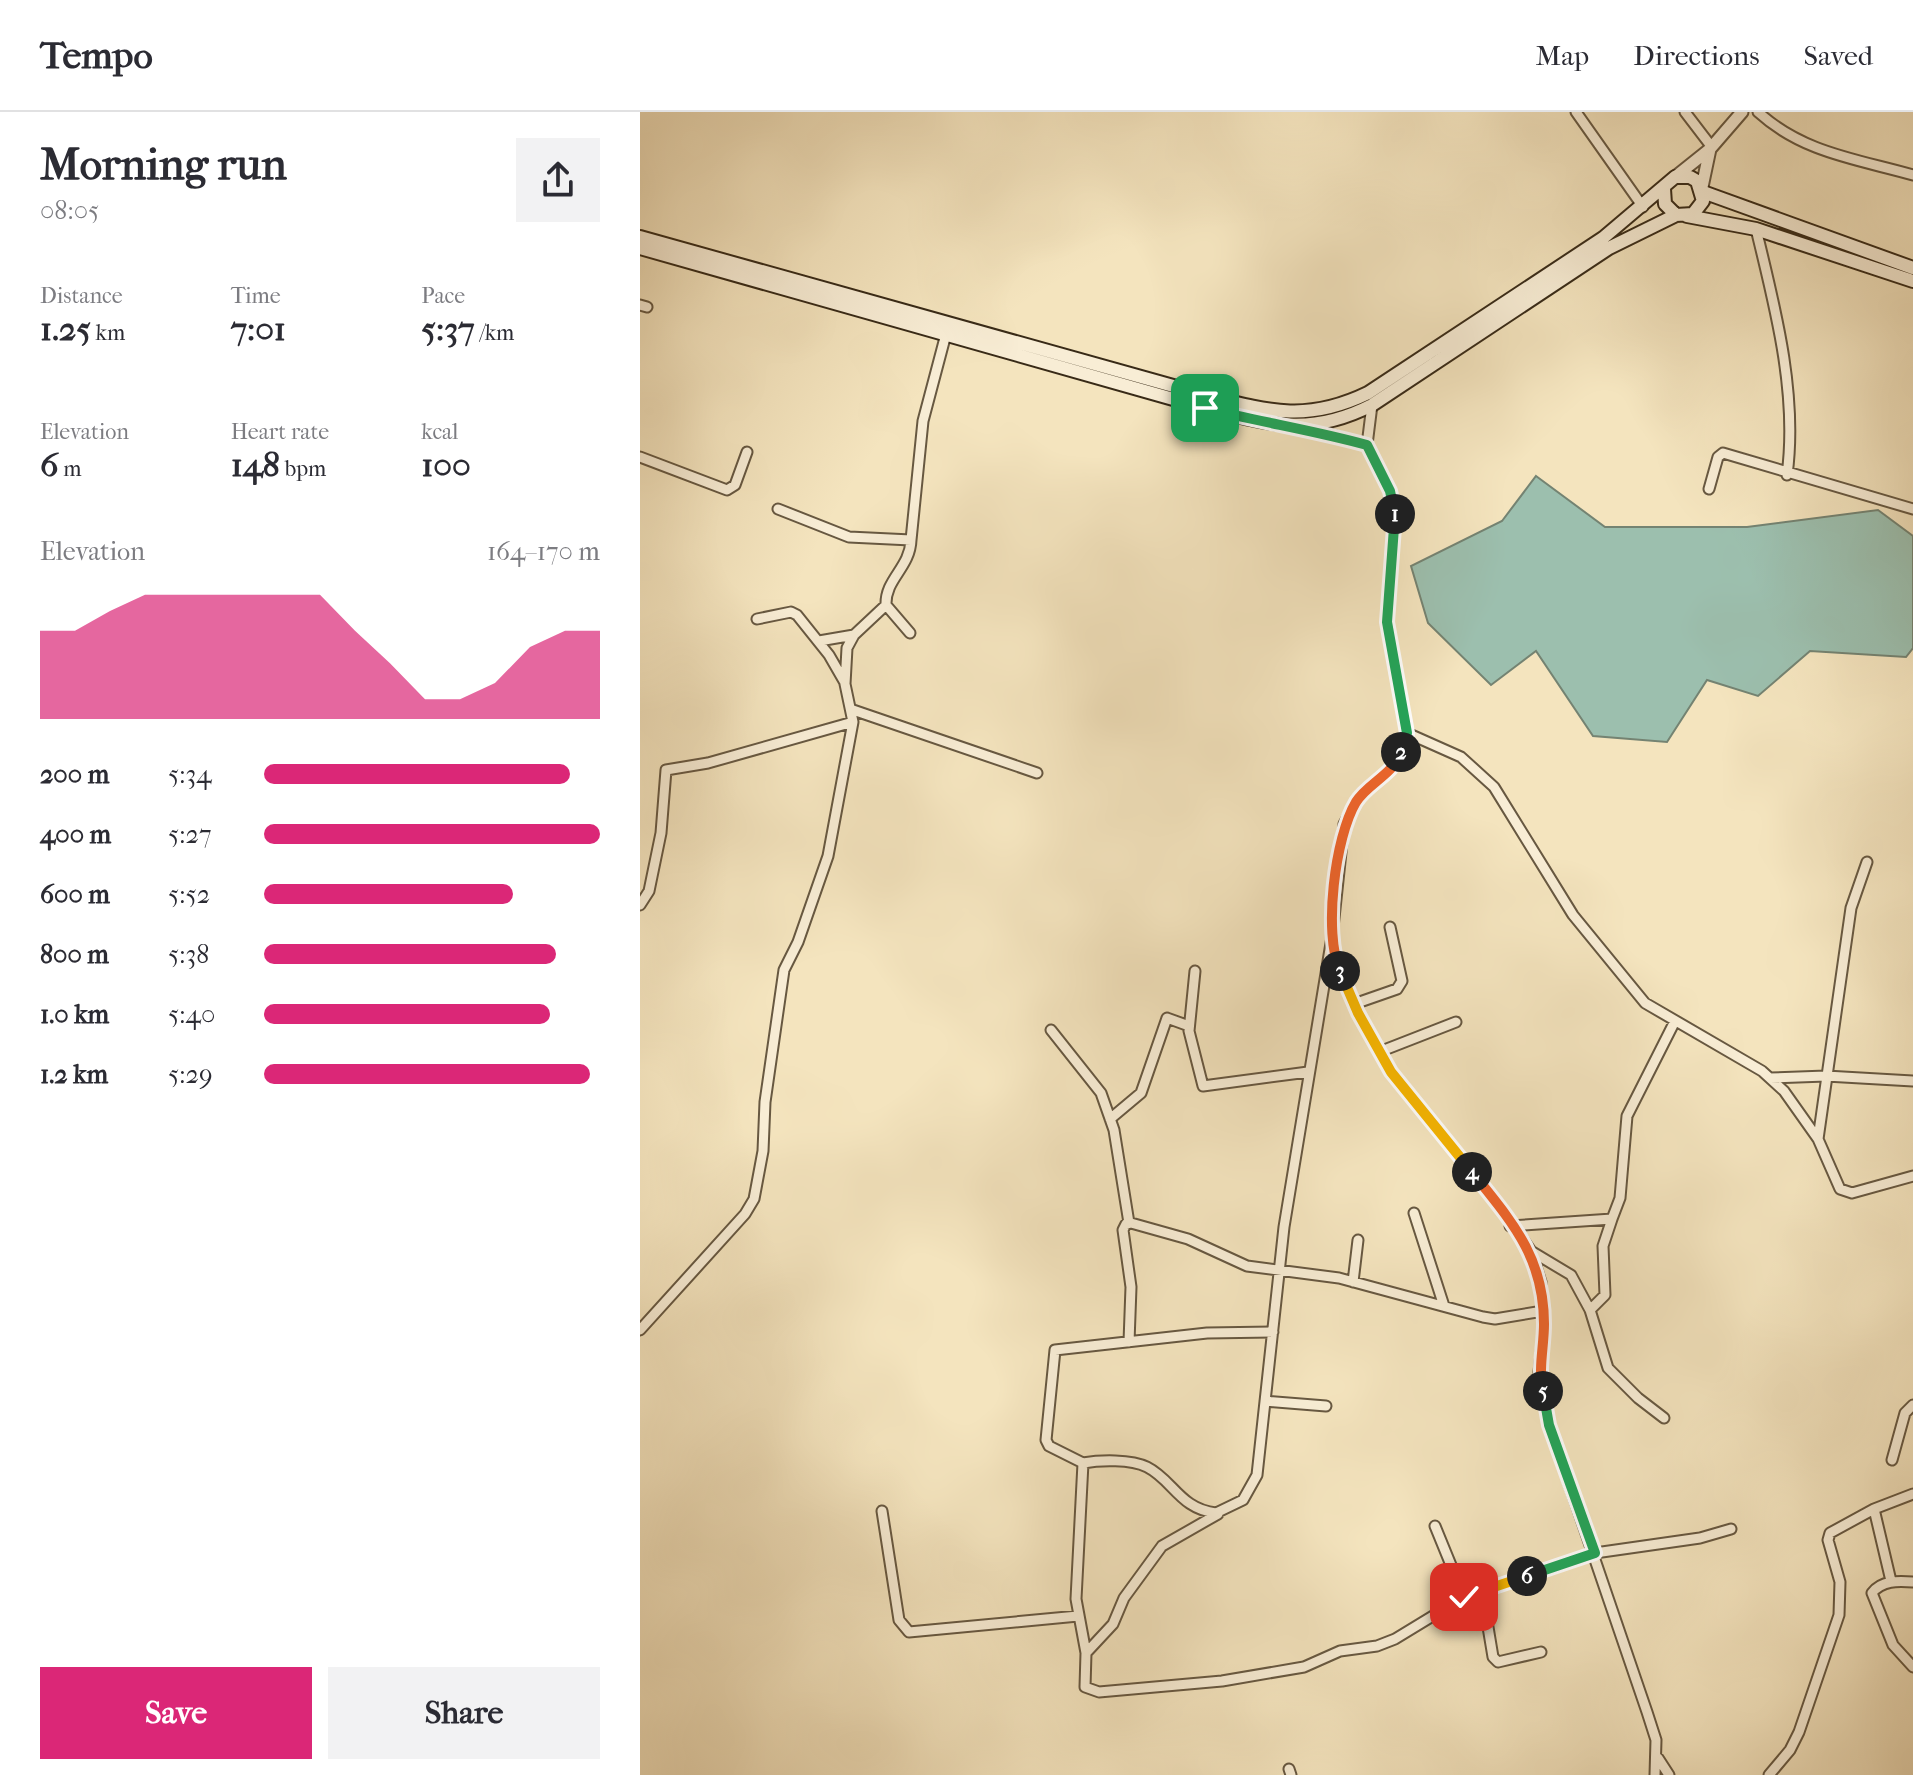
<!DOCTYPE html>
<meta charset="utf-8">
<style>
body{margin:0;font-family:"IM FELL French Canon",serif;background:#f2f2f3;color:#2b2b33;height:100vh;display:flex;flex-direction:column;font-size:30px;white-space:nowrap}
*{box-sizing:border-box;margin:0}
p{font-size:26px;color:#7c7c81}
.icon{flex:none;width:44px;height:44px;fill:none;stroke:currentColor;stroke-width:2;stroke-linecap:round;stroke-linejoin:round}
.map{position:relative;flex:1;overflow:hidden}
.details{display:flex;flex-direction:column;background:#fff;width:640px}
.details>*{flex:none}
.pin{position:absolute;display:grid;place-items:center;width:68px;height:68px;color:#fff;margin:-34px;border-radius:16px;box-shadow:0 4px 12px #0006}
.km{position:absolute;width:40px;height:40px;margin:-20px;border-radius:50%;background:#222;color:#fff;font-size:22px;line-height:40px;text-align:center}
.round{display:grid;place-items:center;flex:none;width:84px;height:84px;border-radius:0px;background:#f2f2f3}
.head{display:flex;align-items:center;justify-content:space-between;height:136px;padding:0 40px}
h1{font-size:44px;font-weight:700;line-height:60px}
.figures{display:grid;grid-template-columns:repeat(3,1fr);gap:12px;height:136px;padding:8px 40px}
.figures div{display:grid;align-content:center}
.figures b{font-size:34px;font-weight:700}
.figures small{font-size:22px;font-weight:400}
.figures p{font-size:22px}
.chart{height:224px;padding:16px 40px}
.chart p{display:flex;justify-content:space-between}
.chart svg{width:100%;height:144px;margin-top:8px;fill:#db2777;opacity:.7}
.cta{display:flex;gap:16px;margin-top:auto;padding:16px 40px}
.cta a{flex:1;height:92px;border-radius:0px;background:#db2777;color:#fff;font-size:32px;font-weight:700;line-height:92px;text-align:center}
.cta a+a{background:#f2f2f3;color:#2b2b33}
ul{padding:0 40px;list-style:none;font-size:26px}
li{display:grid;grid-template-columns:128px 96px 1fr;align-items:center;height:60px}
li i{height:20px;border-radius:10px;background:#db2777}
header{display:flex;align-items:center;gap:48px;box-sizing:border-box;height:112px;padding:0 40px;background:#fff;border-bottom:2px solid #e1e1e2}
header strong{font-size:38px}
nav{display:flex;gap:44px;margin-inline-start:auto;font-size:28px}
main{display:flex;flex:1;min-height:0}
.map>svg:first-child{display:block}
.water{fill:#9cbfae;stroke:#748372;stroke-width:2}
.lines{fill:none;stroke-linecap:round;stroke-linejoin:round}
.minor-casing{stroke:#675841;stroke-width:13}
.tertiary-casing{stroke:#675841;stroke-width:15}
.secondary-casing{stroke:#382a17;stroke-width:16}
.minor{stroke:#f8edd5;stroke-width:9}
.tertiary{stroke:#f8edd5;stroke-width:11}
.secondary{stroke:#f8edd5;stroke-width:12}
.split-1-casing{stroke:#fff;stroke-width:16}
.split-2-casing{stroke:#fff;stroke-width:16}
.split-3-casing{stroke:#fff;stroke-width:16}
.split-4-casing{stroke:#fff;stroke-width:16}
.split-5-casing{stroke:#fff;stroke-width:16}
.split-6-casing{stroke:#fff;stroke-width:16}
.split-7-casing{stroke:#fff;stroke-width:16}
.split-1{stroke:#22a559;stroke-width:10}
.split-2{stroke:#22a559;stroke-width:10}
.split-3{stroke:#f0652b;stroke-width:10}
.split-4{stroke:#f5b400;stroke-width:10}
.split-5{stroke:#f0652b;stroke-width:10}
.split-6{stroke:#22a559;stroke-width:10}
.split-7{stroke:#f5b400;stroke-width:10}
</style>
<header>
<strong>Tempo</strong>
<nav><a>Map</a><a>Directions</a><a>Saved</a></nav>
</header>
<main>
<section class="details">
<div class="head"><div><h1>Morning run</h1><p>08:05</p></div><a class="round"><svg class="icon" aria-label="share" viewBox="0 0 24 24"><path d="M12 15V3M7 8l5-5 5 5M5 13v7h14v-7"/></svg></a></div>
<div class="figures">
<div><p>Distance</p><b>1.25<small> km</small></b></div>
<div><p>Time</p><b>7:01</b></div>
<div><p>Pace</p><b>5:37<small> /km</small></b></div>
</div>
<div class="figures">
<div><p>Elevation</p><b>6<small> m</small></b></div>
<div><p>Heart rate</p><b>148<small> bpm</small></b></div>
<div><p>kcal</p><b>100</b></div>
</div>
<div class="chart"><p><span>Elevation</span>164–170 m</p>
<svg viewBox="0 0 160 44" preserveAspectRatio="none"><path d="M0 44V17L10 17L20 11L30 6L40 6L50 6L60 6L70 6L80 6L90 17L100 27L110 38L120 38L130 33L140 22L150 17L160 17V44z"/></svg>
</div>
<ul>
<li><b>200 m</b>5:34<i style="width:91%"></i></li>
<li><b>400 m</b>5:27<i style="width:100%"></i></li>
<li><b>600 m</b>5:52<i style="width:74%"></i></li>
<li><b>800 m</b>5:38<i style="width:87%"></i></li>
<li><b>1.0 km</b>5:40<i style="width:85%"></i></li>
<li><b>1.2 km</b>5:29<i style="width:97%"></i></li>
</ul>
<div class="cta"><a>Save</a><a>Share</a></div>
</section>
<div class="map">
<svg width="1273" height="1663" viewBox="0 0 1273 1663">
<rect width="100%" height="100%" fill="#f4e4be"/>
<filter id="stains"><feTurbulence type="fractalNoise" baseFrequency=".0025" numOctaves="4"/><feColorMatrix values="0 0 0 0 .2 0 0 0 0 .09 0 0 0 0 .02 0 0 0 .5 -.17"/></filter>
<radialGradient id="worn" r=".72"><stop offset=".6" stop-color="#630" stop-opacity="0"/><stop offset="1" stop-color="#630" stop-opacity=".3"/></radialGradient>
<path class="water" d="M896 364 965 415H1107L1238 398 1273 424V536L1266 545 1170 539 1118 584 1067 568 1027 630 953 624 896 539 851 573 788 511 771 454 862 409Z"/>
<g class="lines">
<g class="minor-casing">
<path id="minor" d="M936 0 1003 95
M1045 0 1071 34
M1118 0C1163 41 1217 47 1273 63
M1116 117C1135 195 1158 282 1147 363
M0 193 7 195
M732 293 727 333 750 379 755 401 747 510 767 621 758 649 718 687 704 712 692 825 696 850 718 901 751 960 861 1096 891 1139 901 1170 904 1214 899 1260 909 1313 1007 1600 1016 1628 1015 1663
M661 314 727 333
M0 345 87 378 95 373 107 340
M1069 377 1078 345 1083 341 1273 397
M138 397 209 425 271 428 283 309 306 222
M246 493 270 521
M117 507 151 500 157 503 189 543 204 569
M179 529 214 523
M213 598 397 661
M767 621 821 645 854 675 933 803 1005 891 1122 959 1144 979 1178 1027 1200 1077 1212 1081 1273 1064
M0 793 9 779 21 721 26 658 68 651 213 610
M692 825 644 1115 617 1363 603 1388 576 1401C540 1397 533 1368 507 1355 491 1347 460 1348 443 1351L436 1487 446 1541 445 1575 459 1580 582 1569 664 1555 700 1539 737 1534 755 1527 824 1485 955 1441 1060 1426 1091 1417
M555 859 549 919 563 974 668 960
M714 892 757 877 762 869 750 815
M411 918 461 981 474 1018 489 1111
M739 940 816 910
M1130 966 1186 964 1273 969
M470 1007 501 981 527 906 549 914
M1178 1027 1211 796 1227 750
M774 1101 804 1194
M870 1114 972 1107 980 1086 987 1004 1035 909
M891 1139 931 1163 950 1198 968 1256 998 1286 1024 1306
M713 1170 718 1128
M950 1198 965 1183 963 1134 972 1107
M0 1218 105 1102 114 1087 123 1039 125 990 144 858 158 830 188 744 213 610 205 572 207 536 214 523 246 493C245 467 270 456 271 428
M489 1230 491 1175 483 1118 486 1112 491 1111 548 1127 607 1154 699 1166 843 1205 855 1207 903 1199
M625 1289 686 1294
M1252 1348 1265 1301 1273 1293
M443 1351 409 1334 406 1328 415 1238 567 1221 633 1220
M242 1399 259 1508 269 1520 438 1504
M795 1414 824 1485
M1251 1469 1234 1397 1273 1382
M1273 1470C1258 1469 1242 1468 1232 1481L1253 1533 1273 1555
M842 1479 853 1545 858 1550 901 1540
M446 1541 473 1512 484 1486 522 1434 578 1402
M1018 1646 1029 1663
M649 1657 651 1663
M1129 1663 1150 1638 1159 1620 1199 1503 1200 1470 1188 1428 1190 1421 1234 1397"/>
</g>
<g class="tertiary-casing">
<path id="tertiary" d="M1035 65 1070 37 1102 0
M1062 75 1070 37"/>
</g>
<g class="secondary-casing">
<path id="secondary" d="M1063 80 1273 156
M1047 104 1116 117 1273 169
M0 125 569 284C631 300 668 310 728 281L963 126 1035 65H1050L1057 69 1063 89 1053 102 1036 103 1025 92 1024 77
M0 136 565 296C629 312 670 325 732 293L969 136 1036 103"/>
</g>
<use href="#minor" class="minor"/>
<use href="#tertiary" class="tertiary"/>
<use href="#secondary" class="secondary"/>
</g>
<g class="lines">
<g class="split-1-casing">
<path id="split-1" d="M565 296C619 310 673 318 727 333L750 379 755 402"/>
</g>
<g class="split-2-casing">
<path id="split-2" d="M755 402 747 510 767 621 761 640"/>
</g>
<g class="split-3-casing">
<path id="split-3" d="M700 859C683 821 695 725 716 690 728 671 753 663 761 640"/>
</g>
<g class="split-4-casing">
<path id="split-4" d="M700 859 718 901 751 960 832 1060"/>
</g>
<g class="split-5-casing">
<path id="split-5" d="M832 1060C872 1110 904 1145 904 1212 904 1235 898 1256 903 1279"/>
</g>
<g class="split-6-casing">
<path id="split-6" d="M887 1464 955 1441 909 1313 903 1279"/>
</g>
<g class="split-7-casing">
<path id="split-7" d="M824 1485 887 1464"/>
</g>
<use href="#split-1" class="split-1"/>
<use href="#split-2" class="split-2"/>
<use href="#split-3" class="split-3"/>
<use href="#split-4" class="split-4"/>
<use href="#split-5" class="split-5"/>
<use href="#split-6" class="split-6"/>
<use href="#split-7" class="split-7"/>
</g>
<rect width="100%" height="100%" filter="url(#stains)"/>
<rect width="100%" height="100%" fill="url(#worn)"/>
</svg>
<div class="pin" style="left:565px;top:296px;background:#1e9e55"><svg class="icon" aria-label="arrive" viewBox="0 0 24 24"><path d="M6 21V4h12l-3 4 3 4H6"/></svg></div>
<div class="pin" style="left:824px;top:1485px;background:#d93025"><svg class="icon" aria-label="check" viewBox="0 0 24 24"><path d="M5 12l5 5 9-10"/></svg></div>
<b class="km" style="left:755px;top:402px">1</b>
<b class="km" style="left:761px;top:640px">2</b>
<b class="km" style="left:700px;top:859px">3</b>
<b class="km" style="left:832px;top:1060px">4</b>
<b class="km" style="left:903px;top:1279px">5</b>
<b class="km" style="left:887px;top:1464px">6</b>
</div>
</main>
